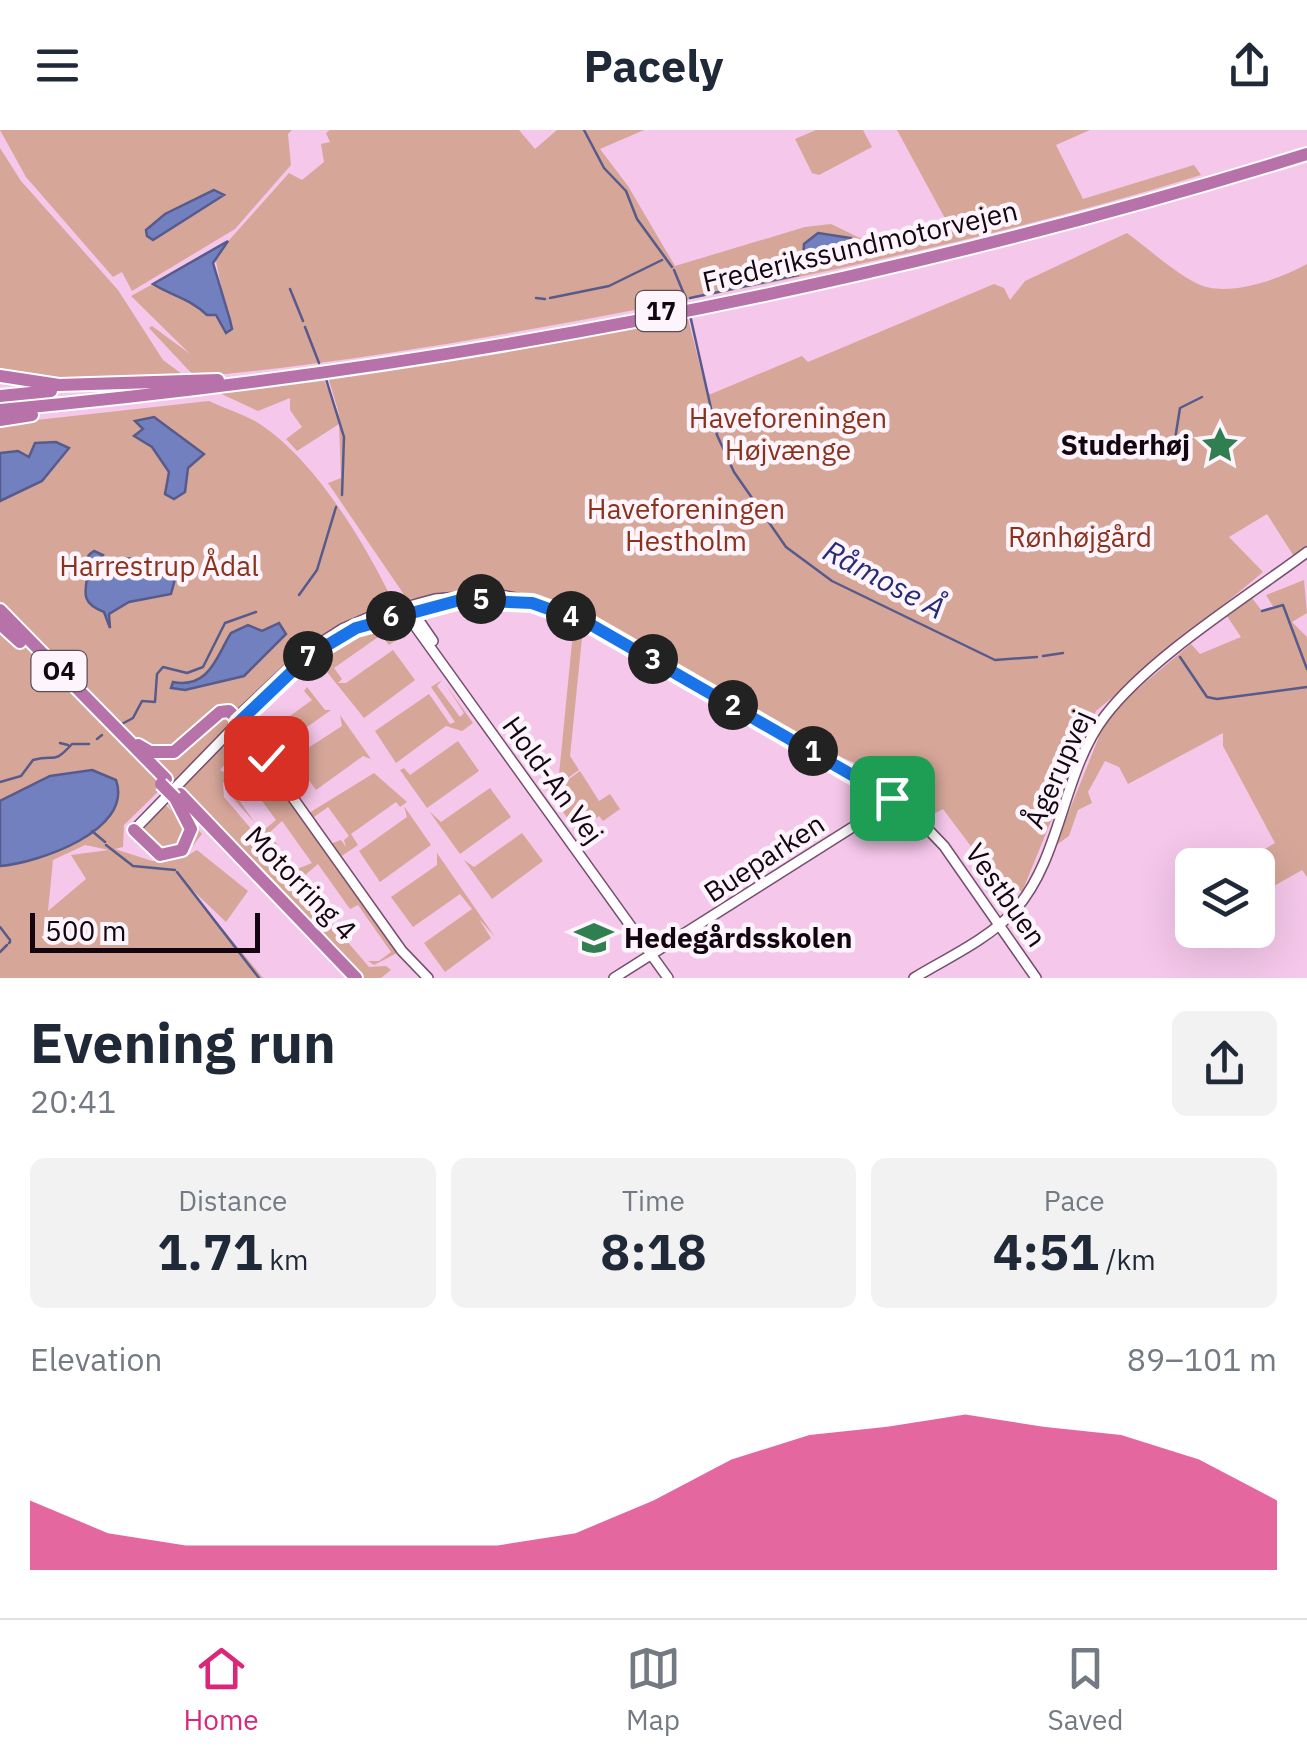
<!DOCTYPE html>
<meta charset="utf-8">
<style>
body{margin:0;font-family:"IBM Plex Sans",sans-serif;background:#f2f2f3;color:#1f2937;height:100vh;display:flex;flex-direction:column;font-size:38px;white-space:nowrap}
*{box-sizing:border-box;margin:0}
p{font-size:32px;color:#747a83}
.icon{flex:none;width:55px;height:55px;fill:none;stroke:currentColor;stroke-width:2;stroke-linecap:round;stroke-linejoin:round}
.map{position:relative;height:848px;overflow:hidden}
.panel{display:flex;flex-direction:column;background:#fff;flex:1}
.panel>*{flex:none}
.buttons{position:absolute;left:1175px;top:718px;display:grid;gap:20px}
.buttons a{display:grid;place-items:center;width:100px;height:100px;border-radius:15px;background:#fff;box-shadow:0 10px 40px #0002;font-size:50px}
.scale{position:absolute;left:30px;bottom:25px;width:230px;box-sizing:border-box;padding-left:10px;border:5px solid #140611;border-top:0;font-size:28px;line-height:35px;white-space:nowrap;color:#140611;-webkit-text-stroke:8px #fef5fc;paint-order:stroke}
.pin{position:absolute;display:grid;place-items:center;width:85px;height:85px;color:#fff;margin:-42px;border-radius:20px;box-shadow:0 5px 15px #0006}
.km{position:absolute;width:50px;height:50px;margin:-25px;border-radius:50%;background:#222;color:#fff;font-size:28px;line-height:50px;text-align:center}
.round{display:grid;place-items:center;flex:none;width:105px;height:105px;border-radius:15px;background:#f2f2f3}
.summary{display:flex;align-items:center;justify-content:space-between;height:170px;padding:0 30px}
h1{font-size:55px;font-weight:700;line-height:75px}
.figures{display:grid;grid-template-columns:repeat(3,1fr);gap:15px;height:170px;padding:10px 30px}
.figures div{display:grid;align-content:center;border-radius:15px;background:#f2f2f3;text-align:center}
.figures b{font-size:50px;font-weight:700}
.figures small{font-size:28px;font-weight:400}
.figures p{font-size:28px}
.chart{height:280px;padding:20px 30px}
.chart p{display:flex;justify-content:space-between}
.chart svg{width:100%;height:180px;margin-top:10px;fill:#db2777;opacity:.7}
header{display:flex;justify-content:space-between;align-items:center;height:130px;padding:0 30px;background:#fff;font-size:45px;font-weight:700}
.menu{display:flex;justify-content:space-around;align-items:center;height:140px;border-top:2px solid #e0e1e3;background:#fff;font-size:28px;color:#747a83}
.menu a{display:grid;justify-items:center;gap:5px}
.menu .current{color:#db2777}
.map>svg:first-child{display:block}
.green{fill:#d6a699;fill-rule:evenodd}
.water{fill:#7380bf;stroke:#565b8b;stroke-width:2.5}
.lines{fill:none;stroke-linecap:round;stroke-linejoin:round}
.stream{stroke:#565b8b;stroke-width:2.5}
.secondary-casing{stroke:#754e6d;stroke-width:12}
.highway-casing{stroke:#fff;stroke-width:16}
.secondary{stroke:#fff;stroke-width:9}
.highway{stroke:#b772a9;stroke-width:12}
.highway-bridge-casing{stroke:#fff;stroke-width:16;stroke-linecap:butt}
.highway-bridge{stroke:#b772a9;stroke-width:12}
.route-casing{stroke:#fff;stroke-width:20}
.route{stroke:#1a73e8;stroke-width:12}
.labels{text-anchor:middle;stroke-width:9;stroke-linejoin:round;paint-order:stroke}
.shield{fill:#fef5fc;stroke:#5a4e58;stroke-width:2.5}
.shield-label{font-size:25px;font-weight:bold;fill:#140611}
.street-label{font-size:28px;fill:#140611;stroke:#fef5fc}
.park-label{font-size:28px;fill:#8b321d;stroke:#fef5fc}
.poi-label{font-size:28px;font-weight:bold;fill:#140611;stroke:#fef5fc;text-anchor:end}
.water-label{font-size:30px;font-style:italic;fill:#272c78;stroke:#fef5fc}
</style>
<header><svg class="icon" aria-label="menu" viewBox="0 0 24 24"><path d="M4 6h16M4 12h16M4 18h16"/></svg>Pacely<svg class="icon" aria-label="share" viewBox="0 0 24 24"><path d="M12 15V3M7 8l5-5 5 5M5 13v7h14v-7"/></svg></header>
<div class="map">
<svg width="1307" height="848" viewBox="0 0 1307 848">
<rect width="100%" height="100%" fill="#f5c7ea"/>
<path class="green" d="M0 0H292L288 4 291 35 235 99 132 161 122 142 113 147 26 47Z
M330 0H519L535 19 557 0H644L600 19 628 56 675 136 805 97 831 94 860 108 869 104 874 115 916 96 921 106 947 92 897 0H1090L1056 15 1083 69 1194 35 1201 45C1020 101 836 141 650 177 499 206 348 233 195 247L149 198 152 196 190 224 131 166 153 154C170 165 190 169 207 184L216 185 225 203 230 201 215 126 289 43 302 50 324 32 321 14 330 12 326 3Z
M816 0H863L872 17 819 45 812 43 795 9Z
M0 18 21 51 118 160 163 230 186 247 46 251 0 240Z
M1127 103C1149 119 1171 140 1196 153 1226 169 1280 149 1307 134V416L1295 428 1267 384 1229 407 1263 442 1096 581 1022 762 976 723 943 679 932 685 899 651 838 626 574 478 499 461 407 469 328 353 341 348 339 294 297 321 286 309 302 297 290 280V268L258 281 217 262 323 248 340 287 328 247 687 185 707 263 711 264 802 226 808 232 994 154 1004 158 1010 170 1025 151Z
M209 271C224 278 239 283 253 290 311 323 366 414 394 474L321 508 279 541 176 654 171 649 124 695 123 717 115 719 152 731 181 729 172 727 192 692 202 704 183 728 197 720 248 761 226 792 183 751 263 848H0V294ZM85 715 109 720 71 725 86 749 48 781 53 730Z
M1304 450 1307 483 1292 492 1307 507V747L1302 740 1258 765 1265 778 1258 782V735H1238L1275 713 1223 616V603L1128 654 1119 637 1105 631 1088 662 1092 673 1078 680 1069 706 1055 716 1103 597 1117 576 1191 514 1200 524 1241 507 1227 486 1252 468 1262 481 1274 478 1266 465Z
M398 489 414 498 389 515 381 505 334 538 342 549 338 553H346L393 520 415 550 364 588 315 527 350 505Z
M574 492 589 497 582 508 570 626 579 640 558 655Z
M442 550 437 556 460 587 464 583 446 555 473 593 462 601 446 596 396 633 375 601 429 564 450 594 455 592 431 557Z
M307 557 325 580H331L286 612 289 618 272 630 257 610 269 601 280 613 284 610 275 597 312 570 304 561Z
M340 585 371 629 363 626 316 660 294 630 282 642 296 665 277 638 342 596Z
M458 611 479 641 427 678 400 640 404 638 410 645Z
M221 615 232 627 220 640 231 646 223 653 224 667 369 837 386 836 391 840 381 848H361L326 805 179 657Z
M261 628 399 822 374 835 368 831H379L391 822 358 775 350 779 318 734 305 745 328 779 325 781 292 741 312 733 282 691 269 703 294 739 255 697 265 699 276 690 246 649 237 648 240 653 232 660 255 693 225 659 229 651Z
M580 641 599 671 610 664 620 679 603 691 599 686 577 702 550 663Z
M374 643 407 672 400 677 396 672 351 704 358 715 340 727 330 714 341 710 346 717 344 710 349 706 328 677 314 687 329 711 309 683Z
M490 658 511 687 460 724 429 681 441 692Z
M172 672 182 683 187 712 160 723 138 703 164 674 172 681 168 675Z
M404 676 431 715 380 752 359 721 407 687Z
M522 703 543 731 492 769 464 730 474 737Z
M437 723 495 807 479 789 491 808 445 842 424 813 472 779 460 764 413 797 391 767 437 735Z"/>
<path class="water" d="M214 60 224 65 153 110 147 106 146 100 165 84Z
M818 103 851 108 853 122C839 130 818 139 803 130L804 114Z
M228 111 213 133 230 190 232 199 226 203 216 185H207C191 169 170 165 153 154Z
M154 287 204 324 188 338 185 362 174 369 165 364 169 342 152 317 134 306 143 299 135 291Z
M35 313 56 312 69 318 42 351 0 371V323L18 321 29 327Z
M94 421 103 425 98 433C125 426 156 425 175 449L171 464 129 472 109 484 110 498 104 482C80 473 85 462 88 442 89 430 83 428 94 421Z
M279 493 286 504 244 546 185 560 171 558 173 552C210 559 217 525 231 503L248 495 262 501Z
M92 640 116 650C134 701 37 733 0 736V671L50 646Z"/>
<g class="lines">
<path class="stream" d="M584 0 604 38 626 61 637 89 672 137
M674 140 686 169
M290 159 303 191
M536 168 545 169
M550 168 609 156 662 130
M690 168 798 145
M690 185 717 305 734 342 786 417 832 451 995 530 1037 527
M305 197 319 233
M326 249 344 307 342 365
M1173 322 1180 278 1202 267
M299 465 317 440 336 377
M1262 481 1283 475 1307 539
M1043 526 1063 523
M1180 527 1207 567 1217 569 1307 557
M120 595 133 588 142 571 155 572 157 544 163 537 187 543 203 537 225 493 256 482
M97 609 102 605
M60 613 68 615
M0 652 21 646 33 630C56 624 53 635 72 614H89
M92 701 105 712
M106 715 133 736 175 740
M177 742 259 848
M0 797 10 810
M9 813 10 812
M0 822 7 815"/>
<g class="secondary-casing">
<path id="secondary" d="M409 476 433 511
M402 478 668 848
M134 700 240 591
M428 848 402 821 236 588 306 522 342 499 372 486 435 469 496 464 568 479 895 665 944 716 1036 848
M614 848 875 683 895 665
M914 848C947 828 989 809 1015 780 1062 727 1062 642 1105 586 1150 527 1247 467 1307 422"/>
</g>
<g class="highway-casing">
<path id="highway" d="M0 246 59 255 218 250
M0 266 51 261
M0 280C443 239 882 156 1307 24
M0 290 32 285
M0 480 166 649
M0 494 20 512
M138 615 150 622H174L220 582 229 581 236 588
M180 664 356 848
M134 700 160 725 182 720 191 699 175 668"/>
</g>
<use href="#secondary" class="secondary"/>
<use href="#highway" class="highway"/>
<g class="highway-bridge-casing">
<path id="highway-bridge" d="M161 654 175 668"/>
</g>
<use href="#highway-bridge" class="highway-bridge"/>
</g>
<g class="lines">
<g class="route-casing">
<path id="route" d="M266 628 238 593 306 528 356 498 460 470 532 473 588 493 892 668"/>
</g>
<use href="#route" class="route"/>
</g>
<defs>
<g id="sight-bare" transform="scale(3)"><path d="M0-6L1.8-2.2L6-1.7L2.9 1.2L3.7 5.4L0 3.3L-3.7 5.4L-2.9 1.2L-6-1.7L-1.8-2.2Z" fill="#2f7f50" stroke="#fef5fc" stroke-width="2.5" paint-order="stroke"/></g>
<g id="school-bare" transform="scale(3)"><path d="M0-5L7-2L0 1L-7-2ZM-4 1L0 2.5L4 1V4Q0 6-4 4Z" fill="#2f7f50" stroke="#fef5fc" stroke-width="2.5" paint-order="stroke"/></g>
</defs>
<g fill-rule="evenodd">
<use href="#sight-bare" x="1220" y="315"/>
<use href="#school-bare" x="594" y="808"/>
</g>
<g class="labels">
<g class="shield">
<rect x="636" y="161" width="50" height="40" rx="8"/>
<rect x="31.5" y="521" width="55" height="40" rx="8"/>
</g>
<g class="shield-label">
<text x="661" y="190">17</text>
<text x="59" y="550">O4</text>
</g>
<g class="street-label">
<text transform="translate(860 116) rotate(-13)" y="10">Frederikssundmotorvejen</text>
<text transform="translate(1058 639) rotate(-66)" y="10">Ågerupvej</text>
<text transform="translate(553 650) rotate(54)" y="10">Hold-An Vej</text>
<text transform="translate(764 728) rotate(-33)" y="10">Bueparken</text>
<text transform="translate(301 753) rotate(46)" y="10">Motorring 4</text>
<text transform="translate(1006 765) rotate(55)" y="10">Vestbuen</text>
</g>
<g class="park-label">
<text x="788" y="298">Haveforeningen<tspan x="788" dy="32">Højvænge</tspan></text>
<text x="686" y="389">Haveforeningen<tspan x="686" dy="32">Hestholm</tspan></text>
<text x="1080" y="417">Rønhøjgård</text>
<text x="159" y="446">Harrestrup Ådal</text>
</g>
<g class="poi-label">
<text x="1190" y="325">Studerhøj</text>
<text x="624" y="818" text-anchor="start">Hedegårdsskolen</text>
</g>
<g class="water-label">
<text transform="translate(884 450) rotate(28)" y="10">Råmose Å</text>
</g>
</g>
</svg>
<div class="buttons">
<a><svg class="icon" aria-label="layers" viewBox="0 0 24 24"><path d="M12 4l9 5-9 5-9-5zM3 14l9 5 9-5"/></svg></a>
</div>
<div class="scale">500 m</div>
<div class="pin" style="left:892px;top:668px;background:#1e9e55"><svg class="icon" aria-label="arrive" viewBox="0 0 24 24"><path d="M6 21V4h12l-3 4 3 4H6"/></svg></div>
<div class="pin" style="left:266px;top:628px;background:#d93025"><svg class="icon" aria-label="check" viewBox="0 0 24 24"><path d="M5 12l5 5 9-10"/></svg></div>
<b class="km" style="left:813px;top:621px">1</b>
<b class="km" style="left:733px;top:575px">2</b>
<b class="km" style="left:653px;top:529px">3</b>
<b class="km" style="left:571px;top:486px">4</b>
<b class="km" style="left:481px;top:469px">5</b>
<b class="km" style="left:391px;top:486px">6</b>
<b class="km" style="left:308px;top:526px">7</b>
</div>
<section class="panel">
<div class="summary"><div><h1>Evening run</h1><p>20:41</p></div><a class="round"><svg class="icon" aria-label="share" viewBox="0 0 24 24"><path d="M12 15V3M7 8l5-5 5 5M5 13v7h14v-7"/></svg></a></div>
<div class="figures">
<div><p>Distance</p><b>1.71<small> km</small></b></div>
<div><p>Time</p><b>8:18</b></div>
<div><p>Pace</p><b>4:51<small> /km</small></b></div>
</div>
<div class="chart"><p><span>Elevation</span>89–101 m</p>
<svg viewBox="0 0 160 44" preserveAspectRatio="none"><path d="M0 44V27L10 35L20 38L30 38L40 38L50 38L60 38L70 35L80 27L90 17L100 11L110 9L120 6L130 9L140 11L150 17L160 27V44z"/></svg>
</div>
</section>
<nav class="menu">
<a class="current"><svg class="icon" aria-label="home" viewBox="0 0 24 24"><path d="M3 11l9-7 9 7M6 9v11h12V9"/></svg>Home</a>
<a><svg class="icon" aria-label="map" viewBox="0 0 24 24"><path d="M3 6l6-2 6 2 6-2v14l-6 2-6-2-6 2zM9 4v14M15 6v14"/></svg>Map</a>
<a><svg class="icon" aria-label="saved" viewBox="0 0 24 24"><path d="M7 4h10v16l-5-4-5 4z"/></svg>Saved</a>
</nav>
